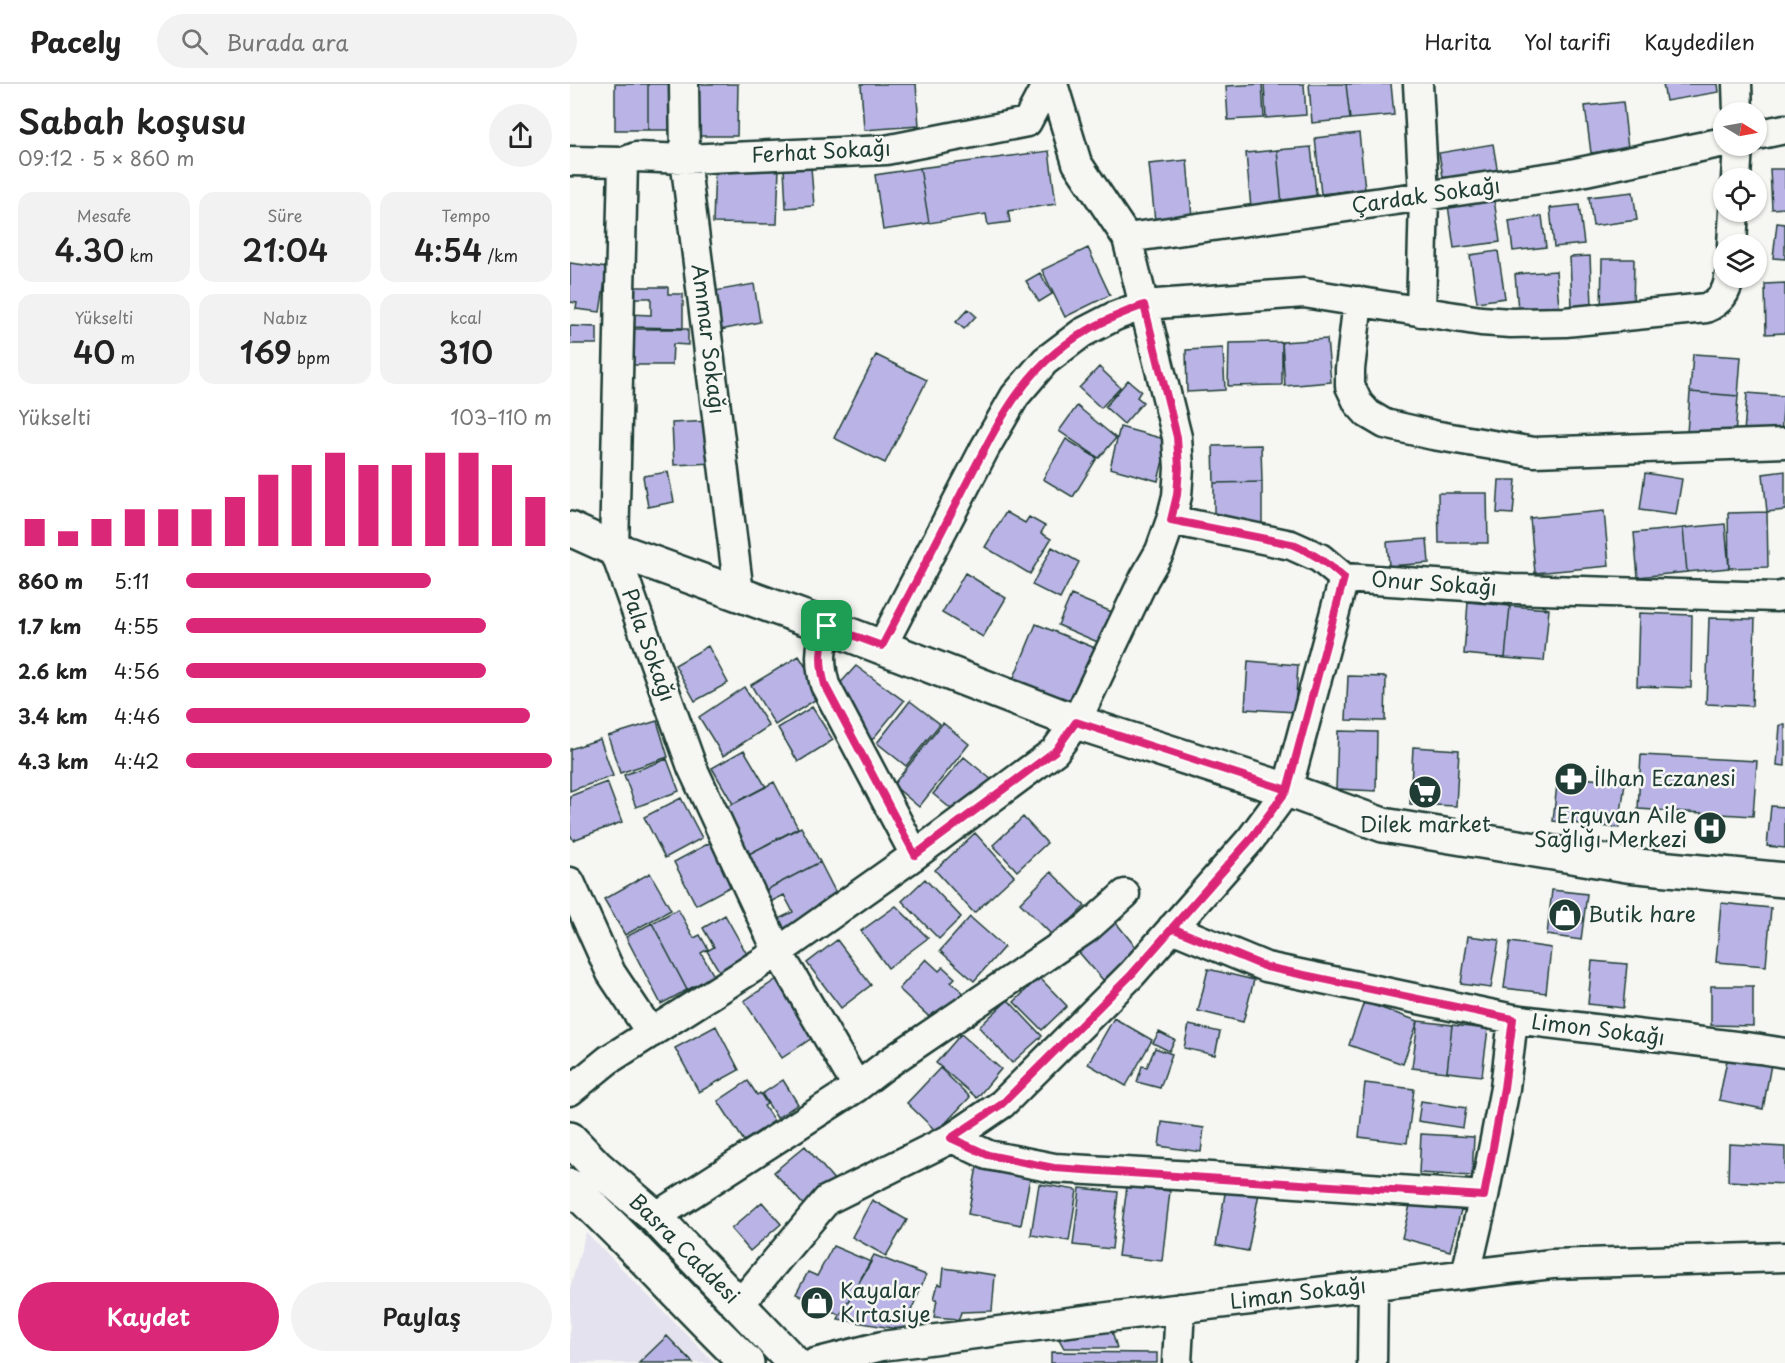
<!DOCTYPE html>
<html lang="tr">
<meta charset="utf-8">
<style>
body{margin:0;font-family:"Playpen Sans",sans-serif;background:#f2f2f2;color:#222;height:100vh;display:flex;flex-direction:column;font-size:22px;white-space:nowrap}
*{box-sizing:border-box;margin:0}
p{font-size:20px;color:#767676}
.icon{flex:none;width:33px;height:33px;fill:none;stroke:currentColor;stroke-width:2;stroke-linecap:round;stroke-linejoin:round}
.map{position:relative;flex:1;overflow:hidden}
.drawer{display:flex;flex-direction:column;background:#fff;width:570px}
.drawer>*{flex:none}
.needle{width:39px;rotate:100deg}
.controls{position:absolute;left:1143px;top:18px;display:grid;gap:12px}
.controls a{display:grid;place-items:center;width:54px;height:54px;border-radius:50%;background:#fff;box-shadow:0 2px 4px #0004;font-size:30px}
.pin{position:absolute;display:grid;place-items:center;width:51px;height:51px;color:#fff;margin:-26px;border-radius:12px;box-shadow:0 3px 9px #0006}
.round{display:grid;place-items:center;flex:none;width:63px;height:63px;border-radius:32px;background:#f2f2f2}
.head{display:flex;align-items:center;justify-content:space-between;height:102px;padding:0 18px}
h1{font-size:33px;font-weight:600;line-height:45px}
.metrics{display:grid;grid-template-columns:repeat(3,1fr);gap:9px;height:102px;padding:6px 18px}
.metrics div{display:grid;align-content:center;border-radius:15px;background:#f2f2f2;text-align:center}
.metrics b{font-size:30px;font-weight:600}
.metrics small{font-size:16px;font-weight:400}
.metrics p{font-size:16px}
.chart{height:168px;padding:12px 18px}
.chart p{display:flex;justify-content:space-between}
.chart svg{width:100%;height:108px;margin-top:6px;stroke:#db2777;stroke-width:6}
.cta{display:flex;gap:12px;margin-top:auto;padding:12px 18px}
.cta a{flex:1;height:69px;border-radius:36px;background:#db2777;color:#fff;font-size:24px;font-weight:600;line-height:69px;text-align:center}
.cta a+a{background:#f2f2f2;color:#222}
ul{padding:0 18px;list-style:none;font-size:20px}
li{display:grid;grid-template-columns:96px 72px 1fr;align-items:center;height:45px}
li i{height:15px;border-radius:8px;background:#db2777}
header{display:flex;align-items:center;gap:36px;box-sizing:border-box;height:84px;padding:0 30px;background:#fff;border-bottom:2px solid #e0e0e0}
header strong{font-size:28px}
nav{display:flex;gap:33px;margin-inline-start:auto;font-size:21px}
.search{width:420px;height:54px;background:#f2f2f2;display:flex;align-items:center;gap:15px;box-sizing:border-box;padding:0 21px;border-radius:33px;color:#767676;font-size:22px}
main{display:flex;flex:1;min-height:0}
.map>svg:first-child{display:block}
.built{fill:#e4e2ee}
.building{fill:#b9b4e5;stroke:#1f3d34;stroke-width:1.5}
.lines{fill:none;stroke-linecap:round;stroke-linejoin:round}
.street-casing{stroke:#1f3d34;stroke-width:33}
.secondary-casing{stroke:#1f3d34;stroke-width:38}
.street{stroke:#f6f6f2;stroke-width:28}
.secondary{stroke:#f6f6f2;stroke-width:33}
.route-casing{stroke:#fff;stroke-width:12}
.route{stroke:#db2777;stroke-width:8}
.labels{text-anchor:middle;stroke-width:5;stroke-linejoin:round;paint-order:stroke}
.street-label{font-size:21px;fill:#1f3d34;stroke:#f6f6f2}
.poi-label{font-size:21px;fill:#1f3d34;stroke:#f6f6f2;text-anchor:start}
</style>
<header>
<strong>Pacely</strong>
<div class="search"><svg class="icon" aria-label="search" viewBox="0 0 24 24"><circle cx="10" cy="10" r="6"/><path d="M15 15l6 6"/></svg>Burada ara</div>
<nav><a>Harita</a><a>Yol tarifi</a><a>Kaydedilen</a></nav>
</header>
<main>
<section class="drawer">
<div class="head"><div><h1>Sabah koşusu</h1><p>09:12 · 5 × 860 m</p></div><a class="round"><svg class="icon" aria-label="share" viewBox="0 0 24 24"><path d="M12 15V3M7 8l5-5 5 5M5 13v7h14v-7"/></svg></a></div>
<div class="metrics">
<div><p>Mesafe</p><b>4.30<small> km</small></b></div>
<div><p>Süre</p><b>21:04</b></div>
<div><p>Tempo</p><b>4:54<small> /km</small></b></div>
</div>
<div class="metrics">
<div><p>Yükselti</p><b>40<small> m</small></b></div>
<div><p>Nabız</p><b>169<small> bpm</small></b></div>
<div><p>kcal</p><b>310</b></div>
</div>
<div class="chart"><p><span>Yükselti</span>103–110 m</p>
<svg viewBox="0 0 160 44" preserveAspectRatio="none"><path d="M5 44V33M15 44V38M25 44V33M35 44V29M45 44V29M55 44V29M65 44V24M75 44V15M85 44V11M95 44V6M105 44V11M115 44V11M125 44V6M135 44V6M145 44V11M155 44V24"/></svg>
</div>
<ul>
<li><b>860 m</b>5:11<i style="width:67%"></i></li>
<li><b>1.7 km</b>4:55<i style="width:82%"></i></li>
<li><b>2.6 km</b>4:56<i style="width:82%"></i></li>
<li><b>3.4 km</b>4:46<i style="width:94%"></i></li>
<li><b>4.3 km</b>4:42<i style="width:100%"></i></li>
</ul>
<div class="cta"><a>Kaydet</a><a>Paylaş</a></div>
</section>
<div class="map">
<svg width="1215" height="1279" viewBox="0 0 1215 1279">
<rect width="100%" height="100%" fill="#f6f6f2"/>
<filter id="ink" filterUnits="userSpaceOnUse"><feTurbulence type="fractalNoise" baseFrequency=".0167" numOctaves="2"/><feDisplacementMap in="SourceGraphic" scale="12" xChannelSelector="R" yChannelSelector="G"/><feConvolveMatrix kernelMatrix="1 2 1 2 8 2 1 2 1" color-interpolation-filters="sRGB"/></filter>
<g filter="url(#ink)">
<path class="built" d="M16 1148 144 1279H0V1204Z"/>
<path class="building" d="M45 0H78V46H45Z
M78 0H107V46H78Z
M127 0H168L167 52H126Z
M291 0H346L349 42 294 46Z
M692 0 694 34 658 36 656 2Z
M694 0H734L736 31 696 34Z
M739 0H776L780 35 742 39Z
M776 0H821L824 31 780 35Z
M1093 0H1148L1149 8 1096 17Z
M1053 18 1058 64 1021 69 1015 22Z
M789 49 795 105 751 110 745 54Z
M923 60 928 90 874 99 869 69Z
M741 63 747 118 712 121 707 66Z
M707 66 712 121 681 124 676 69Z
M479 67 486 120 438 127 440 138 418 141 416 130 359 139 350 84Z
M617 76 622 133 585 137 579 80Z
M145 82 209 83 207 140 143 139Z
M241 83 244 122 216 124 214 84Z
M350 84 359 139 313 146 305 91Z
M1200 85H1215V124L1202 125Z
M1063 108 1067 136 1023 142 1019 113Z
M924 115 930 158 884 164 878 121Z
M1009 121 1014 160 984 163 980 124Z
M972 132 976 163 943 167 939 137Z
M1207 139 1215 140V175L1203 174Z
M518 164 540 211 495 233 472 186Z
M928 167 935 214 907 218 900 171Z
M1020 172 1022 222 1002 223 1000 173Z
M1032 175H1064L1063 229 1031 228Z
M0 179 37 184 30 228 6 225 7 219 0 218Z
M986 187 990 235 949 238 945 190Z
M470 189 482 210 469 218 456 197Z
M1215 199V249L1196 250 1195 200Z
M184 200 190 238 145 247 139 208Z
M58 203H98V210H113V244L58 243V230L81 231V214H58Z
M398 225 406 232 394 245 386 238Z
M0 242 27 243V260H0Z
M57 245H118V261L103 260 102 281H57Z
M757 255 761 298 715 302 712 258Z
M712 258V301L658 302 659 259Z
M653 264 655 306 617 308 616 266Z
M1123 270 1171 273 1168 312 1120 308Z
M306 271 357 296 315 379 264 354Z
M529 283 550 303 531 324 509 304Z
M558 296 571 307 567 313 573 318 554 340 535 323Z
M1120 308 1168 312 1165 352 1117 349Z
M1177 309 1214 312 1211 351 1174 349Z
M507 322 546 354 529 374 489 347Z
M141 337 143 379 104 381 102 339Z
M550 343 598 356 588 397 540 384Z
M496 355 527 374 503 413 473 395Z
M691 361 692 398 644 399 643 362Z
M1215 387V426L1197 428 1193 390Z
M98 388 104 418 78 423 73 392Z
M1075 389 1112 395 1106 431 1070 426Z
M929 396H946L943 430 927 429Z
M692 398V439H644V399Z
M868 409H917L918 459H869Z
M1034 427 1039 482 965 489 960 434Z
M436 428 455 439 459 433 475 442 471 449 481 455 460 490 415 463Z
M1197 428 1198 483 1159 484 1158 429Z
M1155 440 1159 484 1117 488 1113 444Z
M1113 444 1117 488 1068 493 1064 449Z
M857 455 859 479 819 482 817 458Z
M482 463 509 478 490 515 462 501Z
M395 489 436 514 413 553 372 529Z
M501 511 542 528 530 559 488 541Z
M898 518 940 522 935 574 894 570Z
M940 522 979 525 974 577 935 574Z
M1069 529 1122 531 1121 604 1067 602Z
M1139 534 1185 535 1182 622 1136 620Z
M466 540 525 564 503 620 443 596Z
M138 562 158 599 125 617 105 581Z
M229 572 253 611 205 641 181 601Z
M678 577 728 581 725 628 675 625Z
M286 582 334 617 297 662 264 606Z
M778 592 816 593 815 637 776 636Z
M174 603 199 642 153 672 129 633Z
M340 617 370 640 336 682 307 659Z
M242 623 263 656 228 678 208 644Z
M87 637 98 673 50 689 38 652Z
M373 639 399 660 349 723 323 701Z
M1210 641H1215V682L1207 681Z
M768 647 807 648 806 707 766 705Z
M30 655 43 692 0 707V665Z
M843 663 889 666 886 722 840 720Z
M174 666 196 703 163 720 142 684Z
M1071 671 1187 677 1183 732 1068 725Z
M394 673 422 696 392 734 363 710Z
M97 675 109 707 66 723 54 691Z
M988 691 1055 699 1049 744 983 737Z
M37 698 52 738 3 756 0 750V712Z
M204 698 228 744 175 772 151 726Z
M111 714 132 754 95 774 74 733Z
M1201 722 1215 723V764L1197 762Z
M453 733 477 759 447 787 423 761Z
M231 743 250 778 194 807 175 772Z
M405 749 444 792 404 829 365 786Z
M145 756 167 799 126 821 104 778Z
M250 778 271 819 215 848 208 835 223 828 214 811 200 818 194 807Z
M481 788 515 822 484 853 450 819Z
M80 789 101 826 55 851 34 815Z
M355 795 391 833 369 855 332 817Z
M982 806 1017 810 1011 856 977 851Z
M1151 819 1201 824 1196 882 1146 878Z
M326 822 358 854 318 884 291 847Z
M108 825 124 854 130 851 138 865 131 869 144 892 117 906 82 839Z
M155 831 179 874 151 890 137 867 144 863 133 844Z
M400 833 434 863 404 897 370 867Z
M543 835 568 866 533 896 507 866Z
M82 839 117 906 91 920 56 853Z
M898 852 929 856 921 904 891 900Z
M267 856 301 901 271 924 237 879Z
M940 858 981 864 976 909 934 904Z
M356 875 369 887 373 883 385 894 381 898 396 911 369 942 329 905Z
M1022 877 1057 880 1053 924 1018 920Z
M638 885 684 896 673 938 628 927Z
M213 891 251 948 212 974 174 917Z
M469 893 497 922 472 946 444 918Z
M1141 902H1183V942L1141 941Z
M438 916 472 952 442 979 409 943Z
M794 918 848 937 833 980 779 961Z
M544 934 582 956 556 1002 518 980Z
M848 937 882 941 877 988 842 984Z
M619 941 650 948 645 971 614 964Z
M882 941 918 945 912 992 877 988Z
M146 942 169 986 129 1008 105 964Z
M589 948 605 956 599 967 583 959Z
M391 950 431 985 407 1014 366 979Z
M585 964 602 970 590 1004 567 998 572 982 577 983Z
M1158 971 1201 980 1193 1025 1149 1016Z
M370 984 400 1013 367 1048 337 1019Z
M213 996 228 1020 207 1034 192 1010Z
M178 997 187 1011 190 1009 197 1020 194 1022 204 1037 174 1057 148 1017Z
M795 999 844 1005 837 1059 789 1053Z
M851 1017 896 1024 893 1044 848 1037Z
M592 1038 634 1044 631 1068 589 1062Z
M851 1050 904 1053 902 1092 849 1089Z
M1159 1060 1215 1063V1100L1158 1097Z
M235 1062 266 1098 236 1124 204 1088Z
M407 1083 460 1094 451 1141 398 1130Z
M469 1100 507 1106 499 1157 461 1151Z
M557 1102 600 1107 592 1177 548 1172Z
M510 1104 548 1108 542 1165 503 1161Z
M656 1104 689 1109 678 1167 646 1161Z
M842 1113 891 1126 880 1167 832 1154Z
M302 1116 337 1136 316 1172 282 1153Z
M192 1118 211 1140 180 1167 161 1145Z
M263 1162 301 1178 270 1231 226 1210 238 1188 247 1192Z
M304 1171 356 1191 333 1246 268 1235Z
M374 1184 425 1191 422 1227 391 1228 389 1235 364 1233 367 1215H364L368 1200 372 1201Z
M542 1247 547 1264H494L489 1255Z
M97 1252 123 1279H69Z
M481 1268 587 1269V1279H481Z"/>
<g class="lines">
<g class="street-casing">
<path id="street" d="M114 0 115 75 169 509
M848 0 854 112 851 228
M1167 0 1168 28
M1186 51 1215 45
M0 77 53 78 66 73 115 75 316 66 457 38 477 0
M53 78 44 465 122 683 208 868 287 1003
M1166 94 1168 62
M557 154 854 112 996 91 1154 58
M1162 160 1164 128
M788 217 780 285V302L788 319 798 330 815 340 863 351 964 368 1215 359
M601 436 721 461 750 474 774 494
M257 542C250 563 249 579 255 601L345 771
M312 562 415 364 445 312 475 277 512 249 545 232 574 221 734 209 911 237 941 239 995 238 1136 224C1150 218 1157 209 1159 194
M0 798 41 889 81 949
M602 844 696 883 943 935 1190 965 1215 969
M0 1007 38 976 208 868 345 771 485 667 506 638 574 495 590 467 601 436 607 412 609 384 607 353 557 154 507 79 483 0
M382 1054 418 1071 484 1084 641 1093 914 1112
M85 1133 287 1003 317 980 517 844 555 810
M896 1190 914 1112 935 1004 943 935
M169 1221 257 1116 382 1054 432 1020 562 890 680 756 717 706 774 494 943 505 1207 513 1215 511
M245 1279 312 1262 554 1231 982 1180 1215 1173
M607 1279 610 1224
M802 1279 803 1201"/>
</g>
<g class="secondary-casing">
<path id="secondary" d="M0 445 44 465 257 542 506 638 717 706 813 741 1057 781 1215 796
M0 1055 26 1082 85 1133 224 1279
M0 1102C62 1158 117 1222 177 1279"/>
</g>
<use href="#street" class="street"/>
<use href="#secondary" class="secondary"/>
</g>
</g>
<g class="lines" filter="url(#ink)">
<g class="route-casing">
<path id="route" d="M257 542C250 563 249 579 255 601L345 771 485 667 506 638 717 706 680 756 562 890 432 1020 381 1054 418 1071 484 1084 914 1112 934 1004 943 935 696 883 602 844 680 756 717 706 774 494C758 479 742 468 721 460L601 436 607 411 609 384 607 353 574 221C538 234 504 250 476 277 438 313 416 363 392 408 366 459 339 511 312 562L257 542"/>
</g>
<use href="#route" class="route"/>
</g>
<defs>
<g id="pharmacy-disc" transform="scale(1.725)"><circle r="9.5" fill="#1f3d34" stroke="#f6f6f2"/><path d="M-2-6h4v4h4v4h-4v4h-4v-4h-4v-4h4Z" fill="#fff"/></g>
<g id="supermarket-disc" transform="scale(1.725)"><circle r="9.5" fill="#1f3d34" stroke="#f6f6f2"/><path d="M-6-5.5h2.5l.6 2H6L4.5 2H-2.5L-4.4-4H-6ZM-1.5 3.2a1.3 1.3 0 1 0 .1 0ZM3 3.2a1.3 1.3 0 1 0 .1 0Z" fill="#fff"/></g>
<g id="hospital-disc" transform="scale(1.725)"><circle r="9.5" fill="#1f3d34" stroke="#f6f6f2"/><path d="M-5-5h3v3.5h4V-5h3V5h-3V1.5h-4V5h-3Z" fill="#fff"/></g>
<g id="shop-disc" transform="scale(1.725)"><circle r="9.5" fill="#1f3d34" stroke="#f6f6f2"/><path d="M-5-2.5h2.3a2.7 3.5 0 0 1 5.4 0H5L5.5 6h-11ZM-1.5-2.5h3a1.5 2.3 0 0 0-3 0Z" fill="#fff"/></g>
</defs>
<g fill-rule="evenodd">
<use href="#pharmacy-disc" x="1001" y="695"/>
<use href="#supermarket-disc" x="855" y="708"/>
<use href="#hospital-disc" x="1140" y="744"/>
<use href="#shop-disc" x="995" y="831"/>
<use href="#shop-disc" x="247" y="1219"/>
</g>
<g class="labels">
<g class="street-label">
<text transform="translate(251 68) rotate(-3)" y="7">Ferhat Sokağı</text>
<text transform="translate(856 112) rotate(-8)" y="7">Çardak Sokağı</text>
<text transform="translate(138 255) rotate(83)" y="7">Ammar Sokağı</text>
<text transform="translate(864 500) rotate(4)" y="7">Onur Sokağı</text>
<text transform="translate(78 561) rotate(70)" y="7">Pala Sokağı</text>
<text transform="translate(1028 946) rotate(7)" y="7">Limon Sokağı</text>
<text transform="translate(114 1165) rotate(45)" y="7">Basra Caddesi</text>
<text transform="translate(728 1210) rotate(-7)" y="7">Liman Sokağı</text>
</g>
<g class="poi-label">
<text x="1024" y="702">İlhan Eczanesi</text>
<text x="1117" y="739" text-anchor="end">Erguvan Aile<tspan x="1117" dy="24">Sağlığı Merkezi</tspan></text>
<text x="855" y="748" text-anchor="middle">Dilek market</text>
<text x="1018" y="838">Butik hare</text>
<text x="270" y="1214">Kayalar<tspan x="270" dy="24">Kırtasiye</tspan></text>
</g>
</g>
</svg>
<div class="controls">
<a><svg class="needle" viewBox="-14 -14 28 28"><path d="M0-13l5 13h-10z" fill="#e53935"/><path d="M0 13l5-13h-10z" fill="#767676"/></svg></a>
<a><svg class="icon" aria-label="locate" viewBox="0 0 24 24"><circle cx="12" cy="12" r="6"/><path d="M12 2v4M12 18v4M2 12h4M18 12h4"/></svg></a>
<a><svg class="icon" aria-label="layers" viewBox="0 0 24 24"><path d="M12 4l9 5-9 5-9-5zM3 14l9 5 9-5"/></svg></a>
</div>
<div class="pin" style="left:257px;top:542px;background:#1e9e55"><svg class="icon" aria-label="arrive" viewBox="0 0 24 24"><path d="M6 21V4h12l-3 4 3 4H6"/></svg></div>
</div>
</main>
